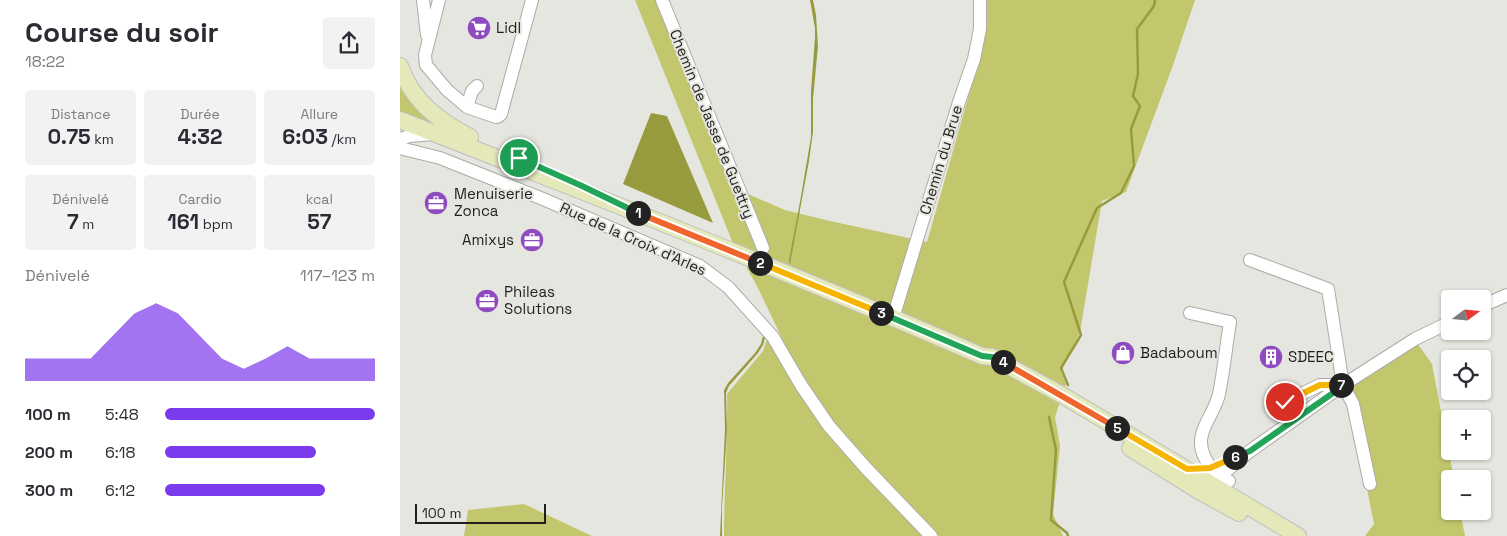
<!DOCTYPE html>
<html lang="fr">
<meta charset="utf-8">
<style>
body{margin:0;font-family:"Space Grotesk",sans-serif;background:#f2f2f3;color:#2b2b33;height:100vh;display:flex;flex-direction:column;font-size:19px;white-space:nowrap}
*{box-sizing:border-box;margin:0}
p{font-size:16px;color:#7c7c81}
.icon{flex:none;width:28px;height:28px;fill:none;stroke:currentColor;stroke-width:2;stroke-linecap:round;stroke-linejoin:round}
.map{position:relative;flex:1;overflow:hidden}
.drawer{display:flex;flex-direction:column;background:#fff;width:400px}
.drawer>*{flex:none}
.needle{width:32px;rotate:74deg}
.tools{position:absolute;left:1041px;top:290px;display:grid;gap:10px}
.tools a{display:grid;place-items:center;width:50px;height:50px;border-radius:5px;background:#fff;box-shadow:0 1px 4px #0004;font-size:25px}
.scale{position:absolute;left:15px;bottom:12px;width:131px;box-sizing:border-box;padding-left:5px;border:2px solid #1f201d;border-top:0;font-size:14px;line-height:18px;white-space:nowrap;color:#1f201d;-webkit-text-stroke:4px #e6e6e0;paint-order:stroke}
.pin{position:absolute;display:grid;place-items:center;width:42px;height:42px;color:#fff;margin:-21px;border:2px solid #fff;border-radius:50%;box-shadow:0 1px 5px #0007}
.km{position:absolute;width:25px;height:25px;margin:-12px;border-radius:50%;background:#222;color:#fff;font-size:14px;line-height:25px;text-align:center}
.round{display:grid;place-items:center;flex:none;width:52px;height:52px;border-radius:5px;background:#f2f2f3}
.headline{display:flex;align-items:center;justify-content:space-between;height:85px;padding:0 25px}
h1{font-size:28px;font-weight:600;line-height:38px}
.stats{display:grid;grid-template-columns:repeat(3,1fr);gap:8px;height:85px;padding:5px 25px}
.stats div{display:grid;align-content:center;border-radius:5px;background:#f2f2f3;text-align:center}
.stats b{font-size:21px;font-weight:600}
.stats small{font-size:14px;font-weight:400}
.stats p{font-size:14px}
.chart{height:140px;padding:10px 25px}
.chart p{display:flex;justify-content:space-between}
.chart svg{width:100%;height:90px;margin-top:5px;fill:#7c3aed;opacity:.7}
ul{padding:0 25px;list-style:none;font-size:16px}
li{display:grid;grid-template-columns:80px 60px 1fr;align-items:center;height:38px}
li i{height:12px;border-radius:6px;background:#7c3aed}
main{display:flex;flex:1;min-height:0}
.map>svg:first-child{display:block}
.green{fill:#c2c76d}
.water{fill:#979b3d}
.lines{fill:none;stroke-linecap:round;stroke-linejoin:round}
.stream{stroke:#979b3d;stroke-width:2.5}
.minor-casing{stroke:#acaca6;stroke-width:14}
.major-casing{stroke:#c0c1c0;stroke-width:18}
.minor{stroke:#fff;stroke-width:12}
.major{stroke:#e5e8b8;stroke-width:16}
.split-1-casing{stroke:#fff;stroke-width:10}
.split-2-casing{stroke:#fff;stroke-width:10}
.split-3-casing{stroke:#fff;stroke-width:10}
.split-4-casing{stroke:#fff;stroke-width:10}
.split-5-casing{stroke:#fff;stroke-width:10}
.split-6-casing{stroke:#fff;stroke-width:10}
.split-7-casing{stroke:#fff;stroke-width:10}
.split-8-casing{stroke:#fff;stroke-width:10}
.split-1{stroke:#22a559;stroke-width:6}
.split-2{stroke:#f0652b;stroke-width:6}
.split-3{stroke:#f5b400;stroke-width:6}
.split-4{stroke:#22a559;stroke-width:6}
.split-5{stroke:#f0652b;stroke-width:6}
.split-6{stroke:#f5b400;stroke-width:6}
.split-7{stroke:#22a559;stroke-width:6}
.split-8{stroke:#f5b400;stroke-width:6}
.labels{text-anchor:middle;stroke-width:4;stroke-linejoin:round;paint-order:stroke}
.poi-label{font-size:15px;fill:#1f201d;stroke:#e6e6e0;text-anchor:start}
.street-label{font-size:15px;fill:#1f201d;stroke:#e6e6e0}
</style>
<main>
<section class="drawer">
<div class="headline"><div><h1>Course du soir</h1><p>18:22</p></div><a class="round"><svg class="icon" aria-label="share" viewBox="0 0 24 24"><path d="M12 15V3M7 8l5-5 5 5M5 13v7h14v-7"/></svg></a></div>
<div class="stats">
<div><p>Distance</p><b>0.75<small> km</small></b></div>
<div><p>Durée</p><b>4:32</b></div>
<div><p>Allure</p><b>6:03<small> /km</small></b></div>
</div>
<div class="stats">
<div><p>Dénivelé</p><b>7<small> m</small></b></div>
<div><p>Cardio</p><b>161<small> bpm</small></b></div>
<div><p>kcal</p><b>57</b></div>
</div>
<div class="chart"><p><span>Dénivelé</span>117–123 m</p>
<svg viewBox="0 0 160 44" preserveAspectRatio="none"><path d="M0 44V33L10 33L20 33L30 33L40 22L50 11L60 6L70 11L80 22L90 33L100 38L110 33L120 27L130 33L140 33L150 33L160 33V44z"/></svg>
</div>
<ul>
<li><b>100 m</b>5:48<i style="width:100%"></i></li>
<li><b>200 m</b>6:18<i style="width:72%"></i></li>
<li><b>300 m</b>6:12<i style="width:76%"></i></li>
</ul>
</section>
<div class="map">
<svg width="1107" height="536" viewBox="0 0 1107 536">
<rect width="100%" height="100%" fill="#e6e6e0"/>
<path class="green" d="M235 0H259L334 188 385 210 430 221 527 242 576 70 582 0H795L772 68 726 192 702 201 680 332 661 372 666 384 655 417 660 446 653 514 663 536H539L446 439 403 379 389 353 358 288 332 241Z
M0 77 40 125 37 129 0 114Z
M368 336 426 430 503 516 525 536H324C324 488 328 442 327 394L363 351Z
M1017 343 1032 364 1054 479H1050V511H1060L1065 536H965L974 524 947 389Z
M124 504 192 536H64L68 510Z"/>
<path class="water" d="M410 0H413L416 15 418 46 413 99V132L409 161 390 264 389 263V260L400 202 411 137V91L415 37V28Z
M251 113 267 116 313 223 223 184Z
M364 332 366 334 363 345 358 353 329 386 326 393 327 430 322 508V536H320L325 429 324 390 328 383 355 353 361 344Z"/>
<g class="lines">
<path class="stream" d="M668 385 661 368 681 335 664 282 697 208 721 193 734 166 731 129 740 106 733 96 738 74 737 29 754 6 755 0
M649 417 656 450 651 520 667 533 668 536"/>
<g class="minor-casing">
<path id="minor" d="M23 0 27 35
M39 0 25 55 26 65 47 90 67 107 96 117 99 116 101 114 132 0
M262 0 363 248
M67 107 72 91 77 86
M0 139 10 136 32 134
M0 148 40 158 143 199 300 266 328 287 373 337 401 385 429 426 465 467 531 536
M850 260 928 289 943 385 953 404 970 484
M1082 306 1107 295
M790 313 830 322C826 346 824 370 819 394 814 417 792 433 805 458 811 470 817 476 829 481
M493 318 559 102 574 59 580 29V0
M885 402 920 385H943
M802 487 807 481 819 477 850 451 943 385 1015 339 1050 322"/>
</g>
<g class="major-casing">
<path id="major" d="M0 66C12 101 39 121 70 137
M0 120C195 196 390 272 582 356L592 357 662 395 898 536
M730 448 799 491 839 513"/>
</g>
<use href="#minor" class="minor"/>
<use href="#major" class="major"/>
</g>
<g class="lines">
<g class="split-1-casing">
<path id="split-1" d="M119 158 182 186 238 213"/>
</g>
<g class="split-2-casing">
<path id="split-2" d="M238 213 360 263"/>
</g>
<g class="split-3-casing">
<path id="split-3" d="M360 263 481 313"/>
</g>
<g class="split-4-casing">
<path id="split-4" d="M481 313 582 356 592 357 603 362"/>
</g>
<g class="split-5-casing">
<path id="split-5" d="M603 362 717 428"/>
</g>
<g class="split-6-casing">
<path id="split-6" d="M717 428 787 469 810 468 835 457"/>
</g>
<g class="split-7-casing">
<path id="split-7" d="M835 457 850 451 943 386 941 385"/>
</g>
<g class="split-8-casing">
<path id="split-8" d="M885 402 920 385H941"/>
</g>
<use href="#split-1" class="split-1"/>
<use href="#split-2" class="split-2"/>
<use href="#split-3" class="split-3"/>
<use href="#split-4" class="split-4"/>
<use href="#split-5" class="split-5"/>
<use href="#split-6" class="split-6"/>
<use href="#split-7" class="split-7"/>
<use href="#split-8" class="split-8"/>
</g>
<defs>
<g id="supermarket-disc" transform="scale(1.25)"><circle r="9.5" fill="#8e4bc0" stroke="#e6e6e0"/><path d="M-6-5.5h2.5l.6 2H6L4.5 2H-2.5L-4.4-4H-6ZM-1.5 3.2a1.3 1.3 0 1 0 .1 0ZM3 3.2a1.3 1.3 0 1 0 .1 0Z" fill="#fff"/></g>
<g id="office-disc" transform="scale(1.25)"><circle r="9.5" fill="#8e4bc0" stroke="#e6e6e0"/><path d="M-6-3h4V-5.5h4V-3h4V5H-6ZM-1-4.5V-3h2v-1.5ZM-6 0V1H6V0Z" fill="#fff"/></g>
<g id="shop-disc" transform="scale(1.25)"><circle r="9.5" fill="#8e4bc0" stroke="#e6e6e0"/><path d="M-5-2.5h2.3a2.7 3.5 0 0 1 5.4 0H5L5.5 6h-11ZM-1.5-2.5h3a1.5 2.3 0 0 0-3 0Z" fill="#fff"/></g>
<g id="building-disc" transform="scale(1.25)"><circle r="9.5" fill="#8e4bc0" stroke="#e6e6e0"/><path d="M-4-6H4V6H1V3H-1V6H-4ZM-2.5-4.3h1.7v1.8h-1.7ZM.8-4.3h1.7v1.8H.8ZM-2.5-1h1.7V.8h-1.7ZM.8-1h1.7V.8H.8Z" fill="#fff"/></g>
</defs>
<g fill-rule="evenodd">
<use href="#supermarket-disc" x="79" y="28"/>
<use href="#office-disc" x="36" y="203"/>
<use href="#office-disc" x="132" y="240"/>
<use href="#office-disc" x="87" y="301"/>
<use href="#shop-disc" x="723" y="353"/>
<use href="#building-disc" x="871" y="357"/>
</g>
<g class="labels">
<g class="poi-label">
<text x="96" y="33">Lidl</text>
<text x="54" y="199">Menuiserie<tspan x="54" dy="17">Zonca</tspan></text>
<text x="114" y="245" text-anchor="end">Amixys</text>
<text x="104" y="297">Phileas<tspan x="104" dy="17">Solutions</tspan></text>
<text x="740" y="358">Badaboum</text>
<text x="888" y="362">SDEEC</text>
</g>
<g class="street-label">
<text transform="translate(312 124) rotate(68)" y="5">Chemin de Jasse de Guettry</text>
<text transform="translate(541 160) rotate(-73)" y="5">Chemin du Brue</text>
<text transform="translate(233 239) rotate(24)" y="5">Rue de la Croix d'Arles</text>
</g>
</g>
</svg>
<div class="tools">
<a><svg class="needle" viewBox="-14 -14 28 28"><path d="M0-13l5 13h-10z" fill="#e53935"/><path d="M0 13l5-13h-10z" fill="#7c7c81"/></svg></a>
<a><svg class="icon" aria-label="locate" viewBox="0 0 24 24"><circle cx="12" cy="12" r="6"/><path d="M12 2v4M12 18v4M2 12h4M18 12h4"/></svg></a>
<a>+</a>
<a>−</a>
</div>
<div class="scale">100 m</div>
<div class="pin" style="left:119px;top:158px;background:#1e9e55"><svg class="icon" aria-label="arrive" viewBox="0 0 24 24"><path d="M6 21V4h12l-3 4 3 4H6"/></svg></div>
<div class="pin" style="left:885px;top:402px;background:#d93025"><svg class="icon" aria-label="check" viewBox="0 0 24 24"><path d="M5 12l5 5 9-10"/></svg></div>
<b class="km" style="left:238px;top:213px">1</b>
<b class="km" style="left:360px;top:263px">2</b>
<b class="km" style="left:481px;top:313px">3</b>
<b class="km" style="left:603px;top:362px">4</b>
<b class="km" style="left:717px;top:428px">5</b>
<b class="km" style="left:835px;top:457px">6</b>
<b class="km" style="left:941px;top:385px">7</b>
</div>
</main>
